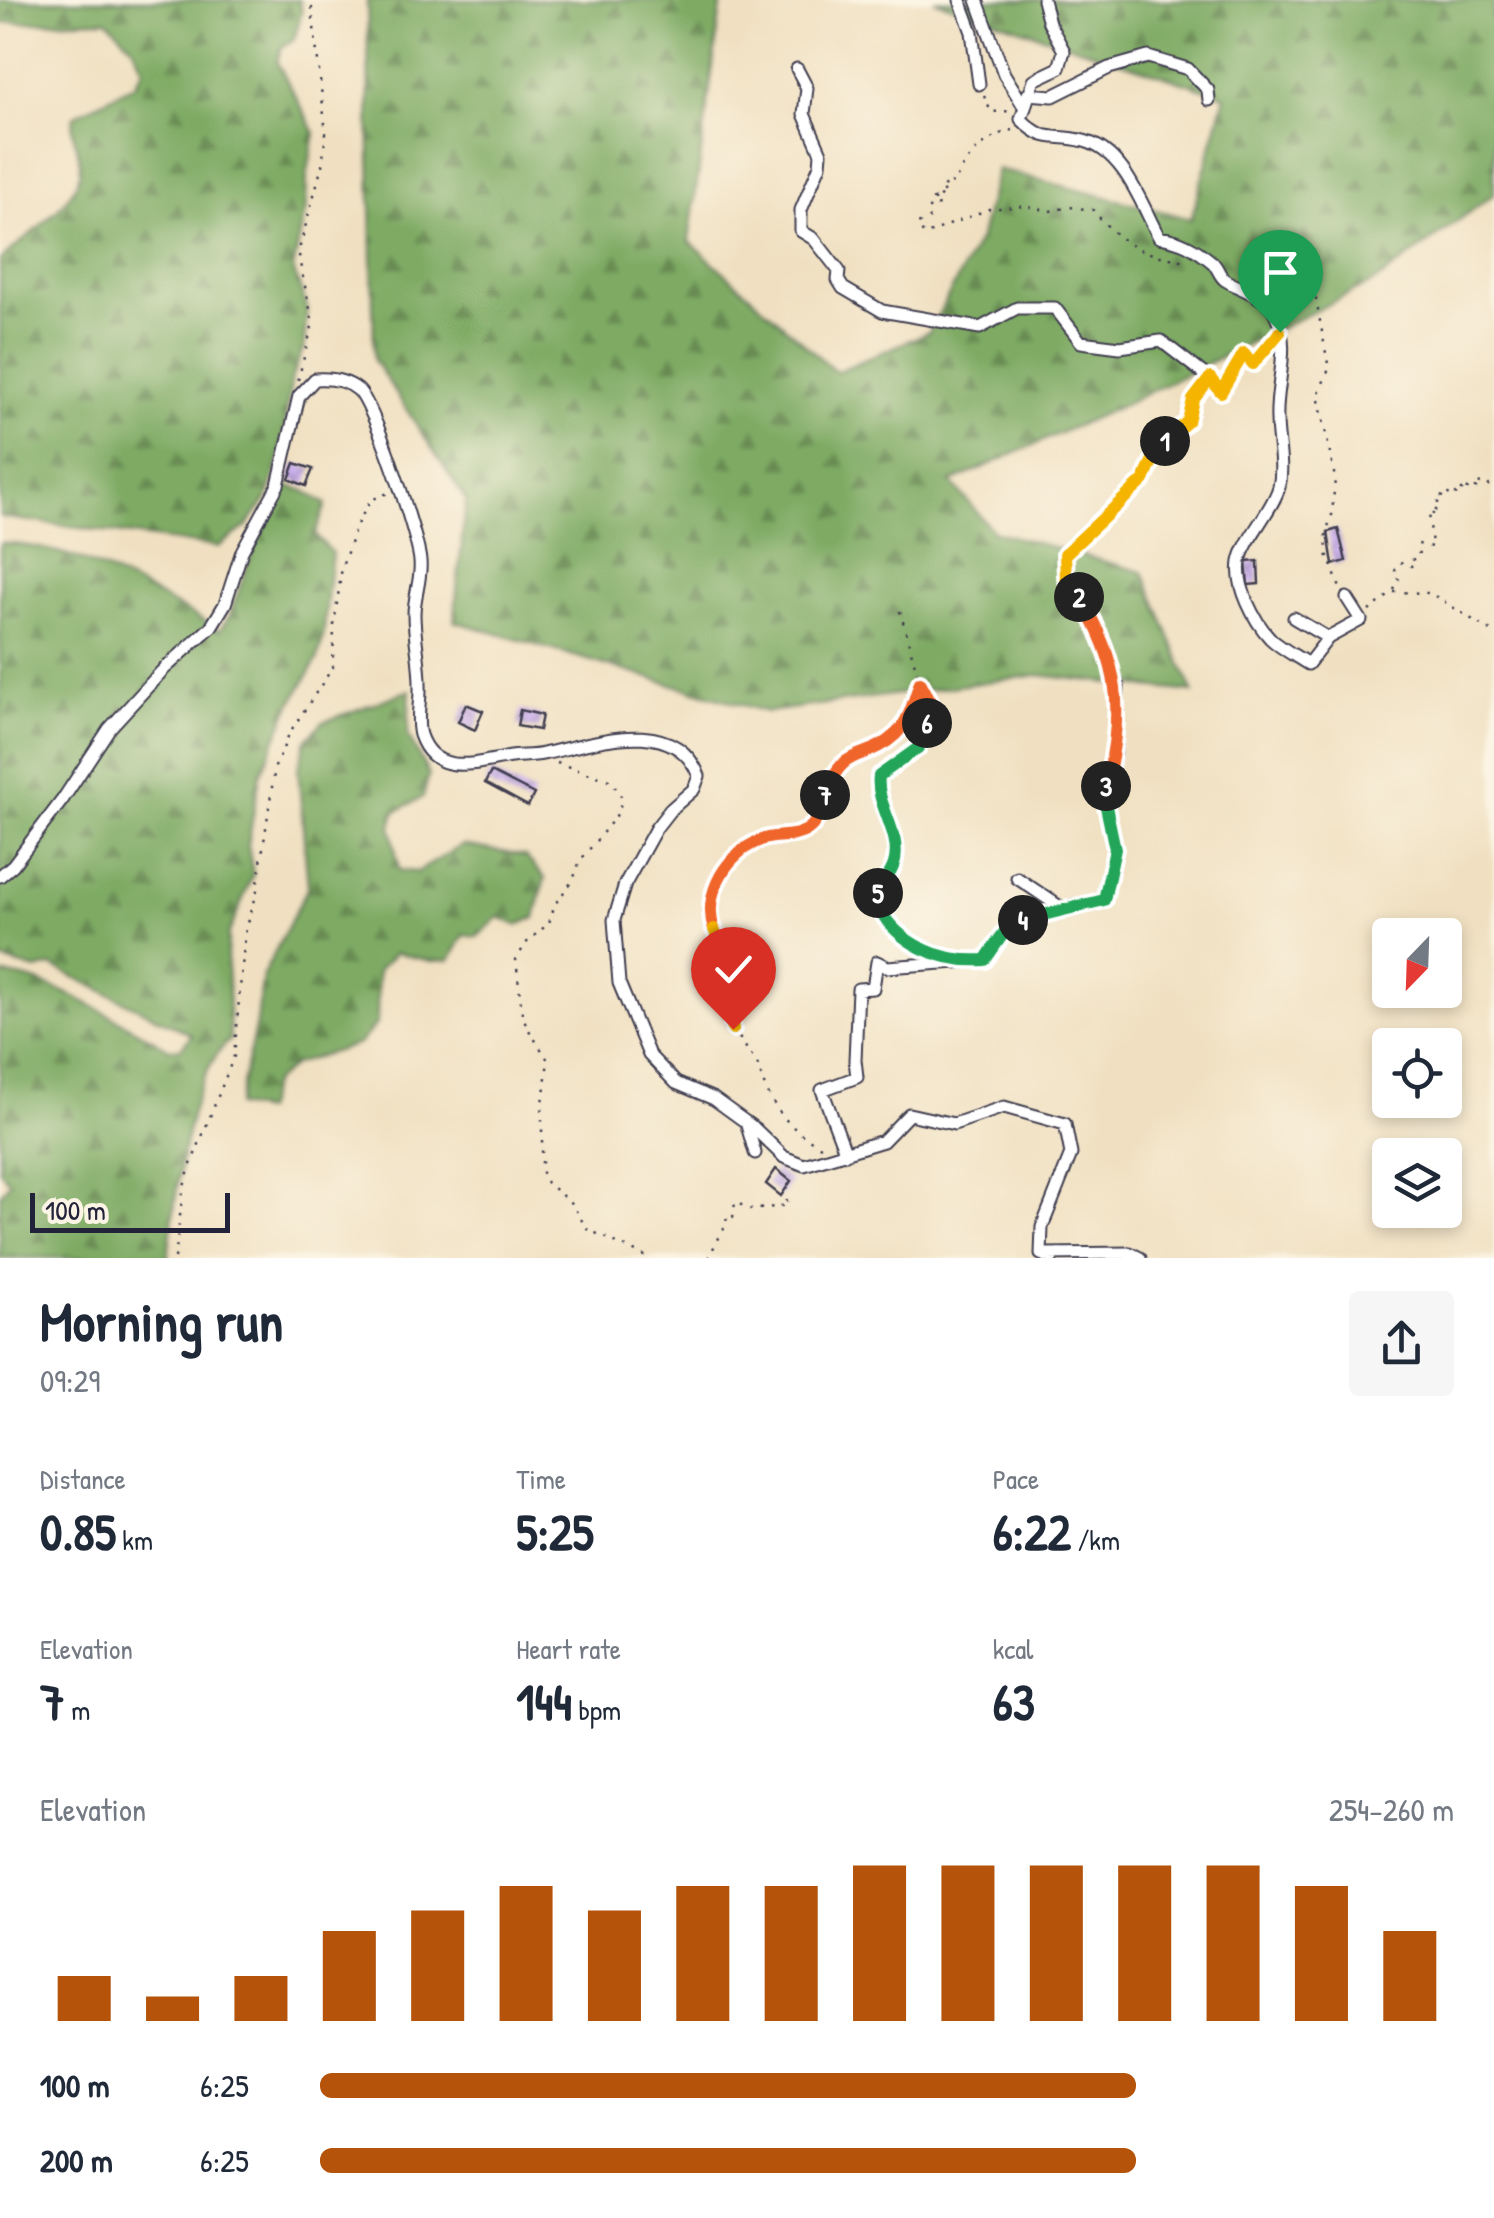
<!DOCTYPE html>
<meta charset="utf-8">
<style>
body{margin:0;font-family:"Patrick Hand",sans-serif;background:#f6f6f7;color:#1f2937;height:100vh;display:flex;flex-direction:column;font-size:38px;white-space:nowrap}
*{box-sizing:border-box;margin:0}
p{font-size:32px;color:#747a83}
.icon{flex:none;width:55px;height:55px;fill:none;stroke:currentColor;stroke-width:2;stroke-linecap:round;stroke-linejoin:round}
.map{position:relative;height:1258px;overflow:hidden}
.details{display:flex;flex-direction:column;background:#fff;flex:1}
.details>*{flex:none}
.needle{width:65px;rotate:203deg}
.controls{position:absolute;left:1372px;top:918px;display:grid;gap:20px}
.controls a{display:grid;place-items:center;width:90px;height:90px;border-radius:10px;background:#fff;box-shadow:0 5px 15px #0003;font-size:50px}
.scale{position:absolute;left:30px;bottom:25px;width:200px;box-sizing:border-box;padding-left:10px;border:5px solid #22223b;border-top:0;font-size:28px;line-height:35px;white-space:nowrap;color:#22223b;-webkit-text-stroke:8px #fcf5e5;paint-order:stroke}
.pin{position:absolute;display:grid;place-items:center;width:85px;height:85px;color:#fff;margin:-102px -42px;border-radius:50% 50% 50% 0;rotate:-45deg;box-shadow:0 0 10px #0007}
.pin .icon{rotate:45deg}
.km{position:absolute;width:50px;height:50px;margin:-25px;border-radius:50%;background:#222;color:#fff;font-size:28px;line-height:50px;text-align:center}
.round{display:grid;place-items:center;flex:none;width:105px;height:105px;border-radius:10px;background:#f6f6f7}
.headline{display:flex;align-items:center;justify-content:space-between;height:170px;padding:0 40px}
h1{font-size:55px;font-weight:800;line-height:75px}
.metrics{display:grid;grid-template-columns:repeat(3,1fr);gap:15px;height:170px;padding:10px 40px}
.metrics div{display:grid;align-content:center}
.metrics b{font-size:50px;font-weight:800}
.metrics small{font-size:28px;font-weight:400}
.metrics p{font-size:28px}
.chart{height:280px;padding:20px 40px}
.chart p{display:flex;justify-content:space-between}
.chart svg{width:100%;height:180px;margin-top:10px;stroke:#b45309;stroke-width:6}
ul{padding:0 40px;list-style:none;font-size:32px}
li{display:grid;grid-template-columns:160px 120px 1fr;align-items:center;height:75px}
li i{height:25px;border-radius:12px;background:#b45309}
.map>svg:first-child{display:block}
.forest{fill:url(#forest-firs);stroke:#50664f;stroke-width:2.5}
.building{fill:url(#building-cross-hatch)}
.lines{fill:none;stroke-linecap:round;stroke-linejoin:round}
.minor-casing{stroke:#413e4f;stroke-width:15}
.path{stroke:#413e4f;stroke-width:2.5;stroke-dasharray:2.5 8;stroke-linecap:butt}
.minor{stroke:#fff;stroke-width:11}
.split-1-casing{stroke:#fff;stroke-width:20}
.split-2-casing{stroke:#fff;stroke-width:20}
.split-3-casing{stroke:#fff;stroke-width:20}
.split-4-casing{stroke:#fff;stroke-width:20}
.split-5-casing{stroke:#fff;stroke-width:20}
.split-6-casing{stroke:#fff;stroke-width:20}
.split-7-casing{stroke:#fff;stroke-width:20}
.split-8-casing{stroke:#fff;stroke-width:20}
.split-9-casing{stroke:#fff;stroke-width:20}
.split-1{stroke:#f5b400;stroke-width:12}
.split-2{stroke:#f5b400;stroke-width:12}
.split-3{stroke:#f0652b;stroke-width:12}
.split-4{stroke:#22a559;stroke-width:12}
.split-5{stroke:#22a559;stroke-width:12}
.split-6{stroke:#22a559;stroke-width:12}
.split-7{stroke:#f0652b;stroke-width:12}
.split-8{stroke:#f0652b;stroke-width:12}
.split-9{stroke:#f5b400;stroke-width:12}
</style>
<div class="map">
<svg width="1494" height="1258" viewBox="0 0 1494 1258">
<defs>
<pattern id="forest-firs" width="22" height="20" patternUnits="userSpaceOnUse" patternTransform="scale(2.5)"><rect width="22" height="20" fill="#7eaa63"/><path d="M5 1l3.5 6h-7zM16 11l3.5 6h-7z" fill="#678a53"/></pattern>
<pattern id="building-cross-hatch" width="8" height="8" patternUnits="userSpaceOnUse" patternTransform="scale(2.5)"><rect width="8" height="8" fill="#c7acec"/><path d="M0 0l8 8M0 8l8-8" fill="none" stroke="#a18cc0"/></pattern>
</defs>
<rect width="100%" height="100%" fill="#fcf5e5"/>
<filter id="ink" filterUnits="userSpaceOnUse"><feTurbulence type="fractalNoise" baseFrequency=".01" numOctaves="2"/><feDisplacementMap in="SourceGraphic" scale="20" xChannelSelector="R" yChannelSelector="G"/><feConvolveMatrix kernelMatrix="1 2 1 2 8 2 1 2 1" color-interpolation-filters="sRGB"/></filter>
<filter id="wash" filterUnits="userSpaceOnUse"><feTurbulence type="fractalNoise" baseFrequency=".0048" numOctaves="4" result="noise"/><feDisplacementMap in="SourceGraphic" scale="40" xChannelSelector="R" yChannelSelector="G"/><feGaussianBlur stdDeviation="2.25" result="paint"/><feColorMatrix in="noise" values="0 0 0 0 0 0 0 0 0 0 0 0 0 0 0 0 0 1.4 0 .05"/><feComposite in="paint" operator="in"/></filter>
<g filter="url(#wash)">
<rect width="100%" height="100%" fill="#f0e0c1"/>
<path class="forest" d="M0 0H299L302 12 294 39 281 48 277 62 315 133 307 177 306 207 293 269 307 307 304 347 292 376 280 457 268 497 247 526 218 547 0 517V260C22 240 74 204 79 175 84 151 68 142 74 116L135 84 143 69 133 47 107 20 0 23Z
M367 0H722L689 241 836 372 929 332 980 237 997 169 1191 219 1225 96 934 0H1494V194L1378 280 1123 405 951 482 993 531 1143 572 1193 692 1038 675 767 712 454 621 466 500 374 360Z
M289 486 305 491 326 504 315 535 332 553 323 638 317 660 290 706 260 775 248 845 253 874 229 933 227 953 230 1040C186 1075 175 1203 168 1258H0V1194L10 1182 0 1171V975C48 974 127 1026 170 1049L181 1048 192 1035 52 966 36 970 0 959V543C68 547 105 568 164 599 183 610 201 617 219 631L230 615 260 529Z
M410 690 408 735 429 775 423 797 395 812 391 826 399 870 417 872 463 845 525 856 545 878 535 918 517 925 499 917 477 937 464 935 450 960 431 961 395 953 378 970 377 1023 359 1044 295 1064 273 1082 264 1111 237 1106 257 1019 263 975 308 887 298 769 306 740 323 722Z"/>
<g id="blocks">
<path class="building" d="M295 463 313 469 306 486 289 479Z
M1338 529 1346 561 1333 565 1328 532Z
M1258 561 1259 584 1248 585 1246 562Z
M466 704 483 711 475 730 458 722Z
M520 710 542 715 539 730 517 726Z
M491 772 534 794 528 806 485 783Z
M776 1169 791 1181 781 1196 766 1184Z"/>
</g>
</g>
<g filter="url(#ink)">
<use href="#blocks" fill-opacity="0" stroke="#413e4f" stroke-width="2.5"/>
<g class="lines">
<g class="minor-casing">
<path id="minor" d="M960 0 972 32 979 84
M977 0 1004 74 1025 108
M1043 0 1049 23 1064 51 1059 68 1034 80 1021 119C1046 145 1054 133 1084 141 1124 151 1141 204 1159 237 1181 240 1195 248 1212 262 1218 267 1219 276 1225 280 1241 290 1266 296 1275 313 1292 348 1275 384 1277 419 1277 441 1284 465 1279 487 1273 510 1243 541 1240 562 1236 586 1254 621 1270 638 1280 648 1296 656 1308 664L1328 638
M797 69 807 88 804 114 821 153 820 165 801 210V231L814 239 839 271 838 280 843 288 882 311 980 328 1017 308H1055L1081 342 1120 347 1161 341 1209 378 1221 392 1244 353 1253 364 1280 332
M1028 94 1053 96 1109 68 1148 57 1188 69 1208 90 1209 100
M1294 618 1328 638 1361 620 1347 598
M0 876 13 865 63 799 109 729 162 671 211 627 225 604 242 551 278 485 299 396 315 379C330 378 346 380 358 390 374 404 418 536 420 561 422 578 414 596 414 614 414 639 421 664 420 690 420 705 416 721 420 735 434 776 473 764 505 758 517 755 530 757 543 754 591 744 674 712 699 776L694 789 670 810 656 828 625 884 614 920 619 983 649 1055 676 1083 714 1099 754 1128 784 1157 804 1165 883 1141 909 1114 954 1124 1004 1107 1065 1124 1071 1154 1042 1227 1041 1254 1052 1258
M1017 878 1063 909 1103 900 1115 849 1104 797 1115 752 1118 686 1095 622 1066 578 1065 554 1144 480 1157 448 1189 421 1193 400 1209 378
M746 1122 755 1153
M846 1154 822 1090 857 1077 855 1060 858 989 873 988 877 962 887 967 985 960 1010 923 1063 909
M1045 1254 1130 1253 1140 1258"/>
</g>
<path class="path" d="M984 96 991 112 1010 111
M1013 130C990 134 961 160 955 183L943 185 948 190 937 194 942 198 933 200 939 205 929 207 930 218 918 224 924 235 989 209 1025 206 1050 211 1070 207 1093 210C1124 247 1141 254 1188 261
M1261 284 1314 289 1329 369 1318 395 1335 478 1332 515 1326 533 1327 554 1340 588
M298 380 313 323 299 259 300 246 322 166 326 133 311 0
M1394 590 1399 578 1395 571 1400 562 1411 566 1414 564 1411 560 1419 557 1418 544 1432 547 1429 512 1433 514 1432 508 1438 511V499L1441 500 1443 492 1456 497V494H1462V486L1472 491 1476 490V482L1487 487 1494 481
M900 611 920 683 930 700V712L918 747 879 777C875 800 892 822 895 845 898 871 881 875 877 895 872 919 908 944 926 951
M1369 611 1393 592 1430 593 1494 633
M557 763 609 780 620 792 622 801 616 816 580 861 573 880 555 904 549 923 528 941 516 959 522 1013 527 1027 548 1060 542 1112V1173L547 1183 572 1204 587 1229 649 1258
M821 1146C795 1133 777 1114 765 1087 761 1078 760 1066 754 1059 740 1039 727 1025 728 998 728 988 732 978 729 968 725 951 714 935 711 918 704 887 733 850 761 840 775 834 792 839 805 831 827 818 825 784 840 765 849 754 861 753 873 748 903 736 911 710 920 683
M175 1258 183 1190 190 1167 234 1056 245 933 256 896 275 767 290 732 333 667 334 625 342 567 356 526 371 500 388 493
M708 1258 727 1223 726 1217H733L735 1202 752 1210 788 1205 786 1198"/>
<use href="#minor" class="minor"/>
</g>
</g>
<g class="lines" filter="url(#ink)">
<g class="split-1-casing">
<path id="split-1" d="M1165 441 1188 421 1193 400 1210 378 1221 392 1244 353 1253 364 1280 332"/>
</g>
<g class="split-2-casing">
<path id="split-2" d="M1079 597 1066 578 1065 554 1144 480 1158 448 1165 441"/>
</g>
<g class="split-3-casing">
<path id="split-3" d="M1079 597C1121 663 1124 712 1106 786"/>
</g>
<g class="split-4-casing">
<path id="split-4" d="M1023 920 1104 900 1115 849 1104 797 1106 786"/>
</g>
<g class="split-5-casing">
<path id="split-5" d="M878 893 877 905C898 945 941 963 985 960L1010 924 1023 920"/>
</g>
<g class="split-6-casing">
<path id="split-6" d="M878 893C883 883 891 874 894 864 903 834 875 806 879 776L918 748 927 723"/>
</g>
<g class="split-7-casing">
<path id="split-7" d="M825 795C844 742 864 764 896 734 909 721 914 700 920 682L930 700 927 723"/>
</g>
<g class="split-8-casing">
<path id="split-8" d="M714 929C702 894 727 853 761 840 776 834 794 839 807 830 819 822 821 808 825 795"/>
</g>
<g class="split-9-casing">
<path id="split-9" d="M714 929 730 972 728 1000 733 1029"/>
</g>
<use href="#split-1" class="split-1"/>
<use href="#split-2" class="split-2"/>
<use href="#split-3" class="split-3"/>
<use href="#split-4" class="split-4"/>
<use href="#split-5" class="split-5"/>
<use href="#split-6" class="split-6"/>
<use href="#split-7" class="split-7"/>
<use href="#split-8" class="split-8"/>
<use href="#split-9" class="split-9"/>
</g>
</svg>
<div class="controls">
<a><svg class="needle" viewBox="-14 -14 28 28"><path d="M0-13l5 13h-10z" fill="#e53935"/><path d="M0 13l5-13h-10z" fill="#747a83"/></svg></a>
<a><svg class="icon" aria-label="locate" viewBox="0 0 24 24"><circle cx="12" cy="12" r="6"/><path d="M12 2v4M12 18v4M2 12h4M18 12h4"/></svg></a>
<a><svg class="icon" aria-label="layers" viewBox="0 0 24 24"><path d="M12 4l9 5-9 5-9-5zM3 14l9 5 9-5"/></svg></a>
</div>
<div class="scale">100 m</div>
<div class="pin" style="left:1280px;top:332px;background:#1e9e55"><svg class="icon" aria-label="arrive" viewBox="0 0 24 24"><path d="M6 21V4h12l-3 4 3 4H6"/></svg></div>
<div class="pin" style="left:733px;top:1029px;background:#d93025"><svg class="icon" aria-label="check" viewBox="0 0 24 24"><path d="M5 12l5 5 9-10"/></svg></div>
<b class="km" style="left:1165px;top:441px">1</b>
<b class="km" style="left:1079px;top:597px">2</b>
<b class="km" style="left:1106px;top:786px">3</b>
<b class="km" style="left:1023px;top:920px">4</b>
<b class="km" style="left:878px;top:893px">5</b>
<b class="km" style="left:927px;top:723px">6</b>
<b class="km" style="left:825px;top:795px">7</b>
</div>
<section class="details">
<div class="headline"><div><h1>Morning run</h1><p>09:29</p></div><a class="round"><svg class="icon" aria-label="share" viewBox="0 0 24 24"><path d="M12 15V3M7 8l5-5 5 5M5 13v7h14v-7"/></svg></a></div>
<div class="metrics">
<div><p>Distance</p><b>0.85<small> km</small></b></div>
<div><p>Time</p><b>5:25</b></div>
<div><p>Pace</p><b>6:22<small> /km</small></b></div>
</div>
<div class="metrics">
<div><p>Elevation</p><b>7<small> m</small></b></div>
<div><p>Heart rate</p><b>144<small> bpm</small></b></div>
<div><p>kcal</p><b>63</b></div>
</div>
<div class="chart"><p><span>Elevation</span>254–260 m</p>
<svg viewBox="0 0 160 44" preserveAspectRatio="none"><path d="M5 44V33M15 44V38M25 44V33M35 44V22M45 44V17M55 44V11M65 44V17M75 44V11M85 44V11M95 44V6M105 44V6M115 44V6M125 44V6M135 44V6M145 44V11M155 44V22"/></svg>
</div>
<ul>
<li><b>100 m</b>6:25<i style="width:72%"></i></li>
<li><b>200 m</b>6:25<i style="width:72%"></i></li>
</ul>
</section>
